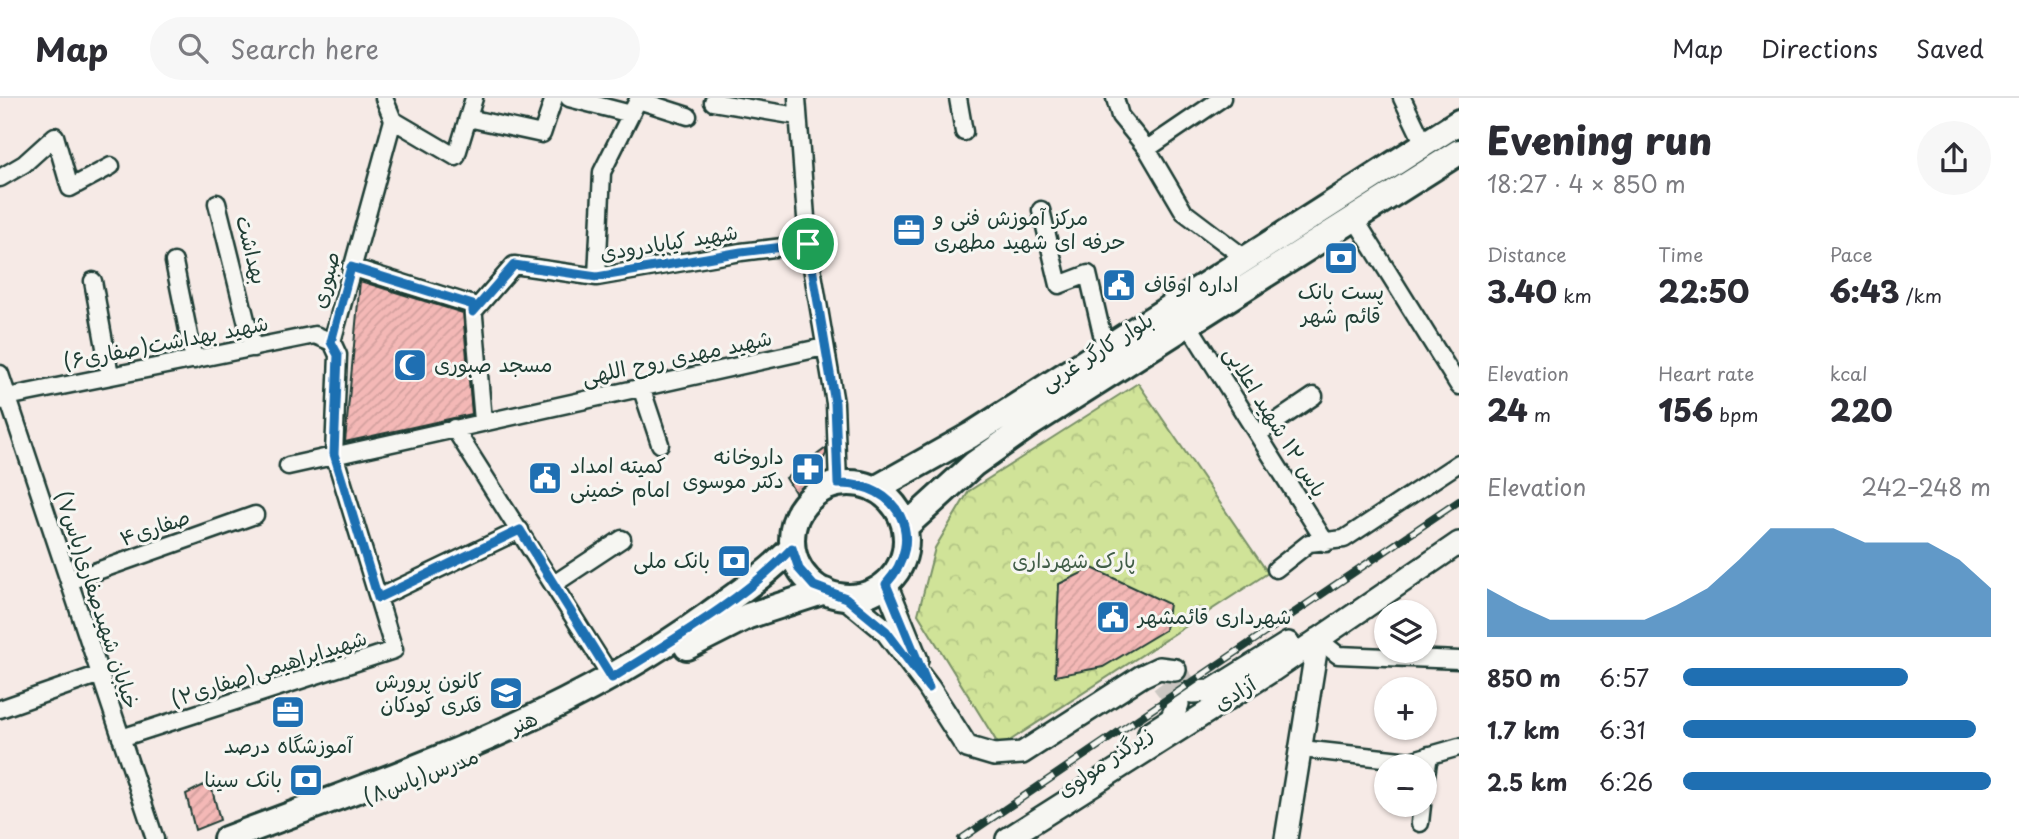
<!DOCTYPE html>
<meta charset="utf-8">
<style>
body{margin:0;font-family:"Playpen Sans","Playpen Sans Arabic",sans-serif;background:#f7f7f7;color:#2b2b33;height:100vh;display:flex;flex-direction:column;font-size:26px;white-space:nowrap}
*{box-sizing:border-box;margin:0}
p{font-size:23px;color:#7c7c81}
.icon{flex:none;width:38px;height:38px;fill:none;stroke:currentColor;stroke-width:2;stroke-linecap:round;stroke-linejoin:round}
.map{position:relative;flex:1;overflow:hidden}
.side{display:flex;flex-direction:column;background:#fff;width:560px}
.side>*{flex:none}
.fabs{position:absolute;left:1374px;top:502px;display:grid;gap:14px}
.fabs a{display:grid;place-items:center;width:63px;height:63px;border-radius:50%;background:#fff;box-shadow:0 2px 5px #0004;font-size:35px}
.pin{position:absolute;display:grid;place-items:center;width:60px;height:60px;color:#fff;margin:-30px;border:4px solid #fff;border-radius:50%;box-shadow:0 2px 7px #0007}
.round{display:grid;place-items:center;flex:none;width:74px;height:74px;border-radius:37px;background:#f7f7f7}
.overview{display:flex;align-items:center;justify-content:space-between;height:119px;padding:0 28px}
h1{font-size:38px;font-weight:800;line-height:52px}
.stats{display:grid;grid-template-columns:repeat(3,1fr);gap:10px;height:119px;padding:7px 28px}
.stats div{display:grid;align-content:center}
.stats b{font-size:30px;font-weight:800}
.stats small{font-size:19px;font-weight:400}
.stats p{font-size:19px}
.chart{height:196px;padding:14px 28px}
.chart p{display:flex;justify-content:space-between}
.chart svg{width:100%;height:126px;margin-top:7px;fill:#1f6fb2;opacity:.7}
ul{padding:0 28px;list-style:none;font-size:23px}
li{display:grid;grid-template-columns:112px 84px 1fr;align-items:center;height:52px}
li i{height:18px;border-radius:9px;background:#1f6fb2}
header{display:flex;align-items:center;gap:42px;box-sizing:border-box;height:98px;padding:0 35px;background:#fff;border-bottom:2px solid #e1e1e2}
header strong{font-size:33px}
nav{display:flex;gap:38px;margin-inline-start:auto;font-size:24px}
.search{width:490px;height:63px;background:#f7f7f7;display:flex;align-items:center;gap:18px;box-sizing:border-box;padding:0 24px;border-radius:38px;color:#7c7c81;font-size:26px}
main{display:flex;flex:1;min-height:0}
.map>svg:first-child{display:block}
.forest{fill:url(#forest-crowns);stroke:#789066;stroke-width:2}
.building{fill:url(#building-hatch);stroke:#1f3d34;stroke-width:2}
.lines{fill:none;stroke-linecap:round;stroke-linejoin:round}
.secondary-tunnel{stroke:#cbc7c2;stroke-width:21;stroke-dasharray:21 10;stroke-linecap:butt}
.street-casing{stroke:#1f3d34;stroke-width:21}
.secondary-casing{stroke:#1f3d34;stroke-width:26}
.primary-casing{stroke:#1f3d34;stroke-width:30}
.street{stroke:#f6f6f2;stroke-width:16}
.secondary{stroke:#f6f6f2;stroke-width:21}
.primary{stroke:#f6f6f2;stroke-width:24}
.rail-casing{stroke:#1f3d34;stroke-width:8}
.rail{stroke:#f6f6f2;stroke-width:5;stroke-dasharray:16;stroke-linecap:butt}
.route-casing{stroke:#fff;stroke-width:14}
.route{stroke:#1f6fb2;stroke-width:9}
.labels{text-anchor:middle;stroke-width:6;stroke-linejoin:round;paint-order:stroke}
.poi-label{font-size:21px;fill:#1f3d34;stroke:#f6f6f2;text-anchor:start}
.street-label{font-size:21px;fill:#1f3d34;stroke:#f6f6f2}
.park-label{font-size:21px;fill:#425e48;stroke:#f6f6f2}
</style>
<header>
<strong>Map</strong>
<div class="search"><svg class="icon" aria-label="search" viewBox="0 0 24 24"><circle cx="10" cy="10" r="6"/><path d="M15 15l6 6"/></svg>Search here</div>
<nav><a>Map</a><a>Directions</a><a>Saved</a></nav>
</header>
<main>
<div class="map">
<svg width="1459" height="741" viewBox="0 0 1459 741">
<defs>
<pattern id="forest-crowns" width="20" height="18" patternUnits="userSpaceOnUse" patternTransform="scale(1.75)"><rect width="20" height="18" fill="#d0e398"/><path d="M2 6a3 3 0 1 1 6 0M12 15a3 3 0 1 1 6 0" fill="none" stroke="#b2c484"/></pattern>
<pattern id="building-hatch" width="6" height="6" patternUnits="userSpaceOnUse" patternTransform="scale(1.75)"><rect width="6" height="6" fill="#f4b8b6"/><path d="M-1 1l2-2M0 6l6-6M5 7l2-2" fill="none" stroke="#d19f9d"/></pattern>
</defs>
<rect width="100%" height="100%" fill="#f6eae6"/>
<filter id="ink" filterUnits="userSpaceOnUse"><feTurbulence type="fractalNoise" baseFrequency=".0143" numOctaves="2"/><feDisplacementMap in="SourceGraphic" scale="14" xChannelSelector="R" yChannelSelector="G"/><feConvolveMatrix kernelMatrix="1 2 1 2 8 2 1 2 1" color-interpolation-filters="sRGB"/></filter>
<g filter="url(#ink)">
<path class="forest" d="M1138 285 1268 475 1000 649 918 516 935 450 969 393Z"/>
<path class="building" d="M360 183 463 215 472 316 345 344Z
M826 350V356L801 404 786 380Z
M1092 470 1169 506 1165 532 1103 569 1055 578 1059 486Z
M210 684 220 722 195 732 186 696Z"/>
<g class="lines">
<path class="secondary-tunnel" d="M1175 572 1192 594
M1162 585 1178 606"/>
<g class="street-casing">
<path id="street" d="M384 0 393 22
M569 0 631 16
M715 0 713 4 797 18
M797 0 808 146 835 305 838 386
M958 0 964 34
M1115 0 1120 18 1147 51 1184 114 1246 161
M1402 0 1424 46
M468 20 542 36 554 0
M393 22 456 59 474 0
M1147 51 1222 0
M0 80 24 66 55 38 70 90 111 68
M217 105 253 250
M1041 112 1059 187 1088 176 1105 249
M1355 121 1459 288
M174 164 194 262
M351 169 473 207 483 323
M597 179 602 74 638 2 688 18
M93 183 110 277
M473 214 514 167 597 179 741 154 808 146
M1188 226 1326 445
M0 276 155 741
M641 289 660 346
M0 303 7 299 315 237 332 244
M454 330 612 580
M1258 336 1314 298
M288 368 824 249
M1276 471 1309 445 1344 441 1459 365
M69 483 255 417
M554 486 622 441
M378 500 520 432
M1318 541 1338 557 1459 562
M0 611 100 576
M121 640 394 552 334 356 338 257 332 244 393 22
M1302 651 1410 663 1459 649
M1424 690 1429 657
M1420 725 1422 707"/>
</g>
<g class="secondary-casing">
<path id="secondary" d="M886 486 917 562
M846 500 886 533 929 590 967 649 994 657 1022 655 1142 578 1159 570 1175 572
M1192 594 1211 593 1288 545
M1149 635 1171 621 1178 606
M1007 741 1272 573 1459 445
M1286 741 1318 541"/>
</g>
<g class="primary-casing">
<path id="primary" d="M792 442a57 57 0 1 1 114 0a57 57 0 1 1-114 0Z
M875 391 971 337 1459 24
M905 429 974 366 1029 327 1459 54
M687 549 748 518 825 493
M226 741C395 677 561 624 709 516 738 495 767 476 792 450"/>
</g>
<use href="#street" class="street"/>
<use href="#secondary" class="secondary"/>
<use href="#primary" class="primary"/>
<g class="rail-casing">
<path id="rail" d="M961 741 1459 403"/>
</g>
<use href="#rail" class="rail"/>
</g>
</g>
<g class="lines" filter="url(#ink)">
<g class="route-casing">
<path id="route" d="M808 146 835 305 838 386C898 384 928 440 886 486L929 590 886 533 846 500 814 488 799 471 792 450C742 503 674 541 612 580L520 432 378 500 334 356 338 257 331 244 351 169 473 207V214L514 167 597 179 741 154Z"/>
</g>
<use href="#route" class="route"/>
</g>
<defs>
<g id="office-square" transform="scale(1.75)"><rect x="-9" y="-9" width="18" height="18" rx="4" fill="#1f6fb2" stroke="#f6f6f2"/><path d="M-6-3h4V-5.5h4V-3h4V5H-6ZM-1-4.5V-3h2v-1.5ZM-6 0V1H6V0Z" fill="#fff"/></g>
<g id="bank-square" transform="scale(1.75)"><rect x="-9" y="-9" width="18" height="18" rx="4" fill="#1f6fb2" stroke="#f6f6f2"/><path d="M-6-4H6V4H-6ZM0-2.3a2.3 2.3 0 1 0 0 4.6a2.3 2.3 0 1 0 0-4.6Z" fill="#fff"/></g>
<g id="civic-square" transform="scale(1.75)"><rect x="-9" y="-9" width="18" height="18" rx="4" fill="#1f6fb2" stroke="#f6f6f2"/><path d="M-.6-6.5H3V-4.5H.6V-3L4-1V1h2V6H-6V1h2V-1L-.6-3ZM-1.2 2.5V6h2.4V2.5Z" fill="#fff"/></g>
<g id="mosque-square" transform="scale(1.75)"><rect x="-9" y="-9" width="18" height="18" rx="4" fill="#1f6fb2" stroke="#f6f6f2"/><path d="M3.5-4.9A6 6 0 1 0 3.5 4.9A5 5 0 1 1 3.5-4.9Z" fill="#fff"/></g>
<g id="pharmacy-square" transform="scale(1.75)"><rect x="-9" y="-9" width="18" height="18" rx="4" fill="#1f6fb2" stroke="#f6f6f2"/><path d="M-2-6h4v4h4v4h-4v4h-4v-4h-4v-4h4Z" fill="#fff"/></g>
<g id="school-square" transform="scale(1.75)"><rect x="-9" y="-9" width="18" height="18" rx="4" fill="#1f6fb2" stroke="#f6f6f2"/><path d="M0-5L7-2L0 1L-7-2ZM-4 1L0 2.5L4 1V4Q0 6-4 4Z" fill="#fff"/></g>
</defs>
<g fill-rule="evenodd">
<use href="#office-square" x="909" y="132"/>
<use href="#bank-square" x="1341" y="160"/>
<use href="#civic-square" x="1119" y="187"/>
<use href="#mosque-square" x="410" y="267"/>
<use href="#pharmacy-square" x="808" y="371"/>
<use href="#civic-square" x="545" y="380"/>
<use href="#bank-square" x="734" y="463"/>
<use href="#civic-square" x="1113" y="519"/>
<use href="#school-square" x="506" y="595"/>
<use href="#office-square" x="288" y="614"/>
<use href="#bank-square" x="306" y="682"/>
</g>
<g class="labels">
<g class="poi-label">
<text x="934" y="127">مرکز آموزش فنی و<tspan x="934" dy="24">حرفه ای شهید مطهری</tspan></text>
<text x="1144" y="194">اداره اوقاف</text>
<text x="1341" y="201" text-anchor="middle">پست بانک<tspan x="1341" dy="24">قائم شهر</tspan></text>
<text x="434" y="274">مسجد صبوری</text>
<text x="784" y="366" text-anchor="end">داروخانه<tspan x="784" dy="24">دکتر موسوی</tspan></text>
<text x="570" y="375">کمیته امداد<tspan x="570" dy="24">امام خمینی</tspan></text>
<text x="710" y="470" text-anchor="end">بانک ملی</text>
<text x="1138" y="526">شهرداری قائمشهر</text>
<text x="482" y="590" text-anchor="end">کانون پرورش<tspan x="482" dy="24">فکری کودکان</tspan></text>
<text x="288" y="655" text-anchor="middle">آموزشگاه درصد</text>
<text x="282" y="689" text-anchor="end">بانک سینا</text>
</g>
<g class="street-label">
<text transform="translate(669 145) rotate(-9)" y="7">شهید کیابادرودی</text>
<text transform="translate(251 152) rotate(76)" y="7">بهداشت</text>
<text transform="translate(326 182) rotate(-75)" y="7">صبوری</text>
<text transform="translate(166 245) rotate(-11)" y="7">شهید بهداشت(صفاری۶)</text>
<text transform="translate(1097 254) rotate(-32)" y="7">بلوار کارگر غربی</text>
<text transform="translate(677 260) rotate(-12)" y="7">شهید مهدی روح اللهی</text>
<text transform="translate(1275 324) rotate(58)" y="7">یاس ۱۲ شهید اعلایی</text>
<text transform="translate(155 430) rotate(-19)" y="7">صفاری۴</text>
<text transform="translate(97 502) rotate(72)" y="7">خیابان شهیدصفاری(یاس۷)</text>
<text transform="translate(269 571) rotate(-18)" y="7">شهیدابراهیمی(صفاری۲)</text>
<text transform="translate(1235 596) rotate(-32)" y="7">آزادی</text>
<text transform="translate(524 625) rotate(-24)" y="7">هنر</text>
<text transform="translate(1105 664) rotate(-34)" y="7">زیرگذر مولوی</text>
<text transform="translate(421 679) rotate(-21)" y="7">مدرس(یاس۸)</text>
</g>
<g class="park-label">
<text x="1074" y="470">پارک شهرداری</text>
</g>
</g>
</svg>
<div class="fabs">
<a><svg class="icon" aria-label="layers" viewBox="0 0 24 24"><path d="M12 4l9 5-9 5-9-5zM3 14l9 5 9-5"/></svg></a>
<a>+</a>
<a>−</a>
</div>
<div class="pin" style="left:808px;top:146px;background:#1e9e55"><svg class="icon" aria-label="arrive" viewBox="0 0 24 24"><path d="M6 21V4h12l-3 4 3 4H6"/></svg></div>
</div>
<section class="side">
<div class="overview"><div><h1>Evening run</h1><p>18:27 · 4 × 850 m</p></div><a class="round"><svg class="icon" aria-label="share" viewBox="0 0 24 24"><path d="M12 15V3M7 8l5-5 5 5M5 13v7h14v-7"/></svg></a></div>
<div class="stats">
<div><p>Distance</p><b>3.40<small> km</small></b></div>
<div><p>Time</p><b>22:50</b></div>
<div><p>Pace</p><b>6:43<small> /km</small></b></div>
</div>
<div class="stats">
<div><p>Elevation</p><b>24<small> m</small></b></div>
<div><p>Heart rate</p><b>156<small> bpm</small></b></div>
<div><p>kcal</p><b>220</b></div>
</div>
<div class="chart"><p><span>Elevation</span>242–248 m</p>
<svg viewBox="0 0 160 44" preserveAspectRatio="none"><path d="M0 44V27L10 33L20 38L30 38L40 38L50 38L60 33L70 27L80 17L90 6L100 6L110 6L120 11L130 11L140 11L150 17L160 27V44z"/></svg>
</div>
<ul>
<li><b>850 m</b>6:57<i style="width:73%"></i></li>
<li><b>1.7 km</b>6:31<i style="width:95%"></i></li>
<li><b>2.5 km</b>6:26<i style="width:100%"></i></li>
</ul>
</section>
</main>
